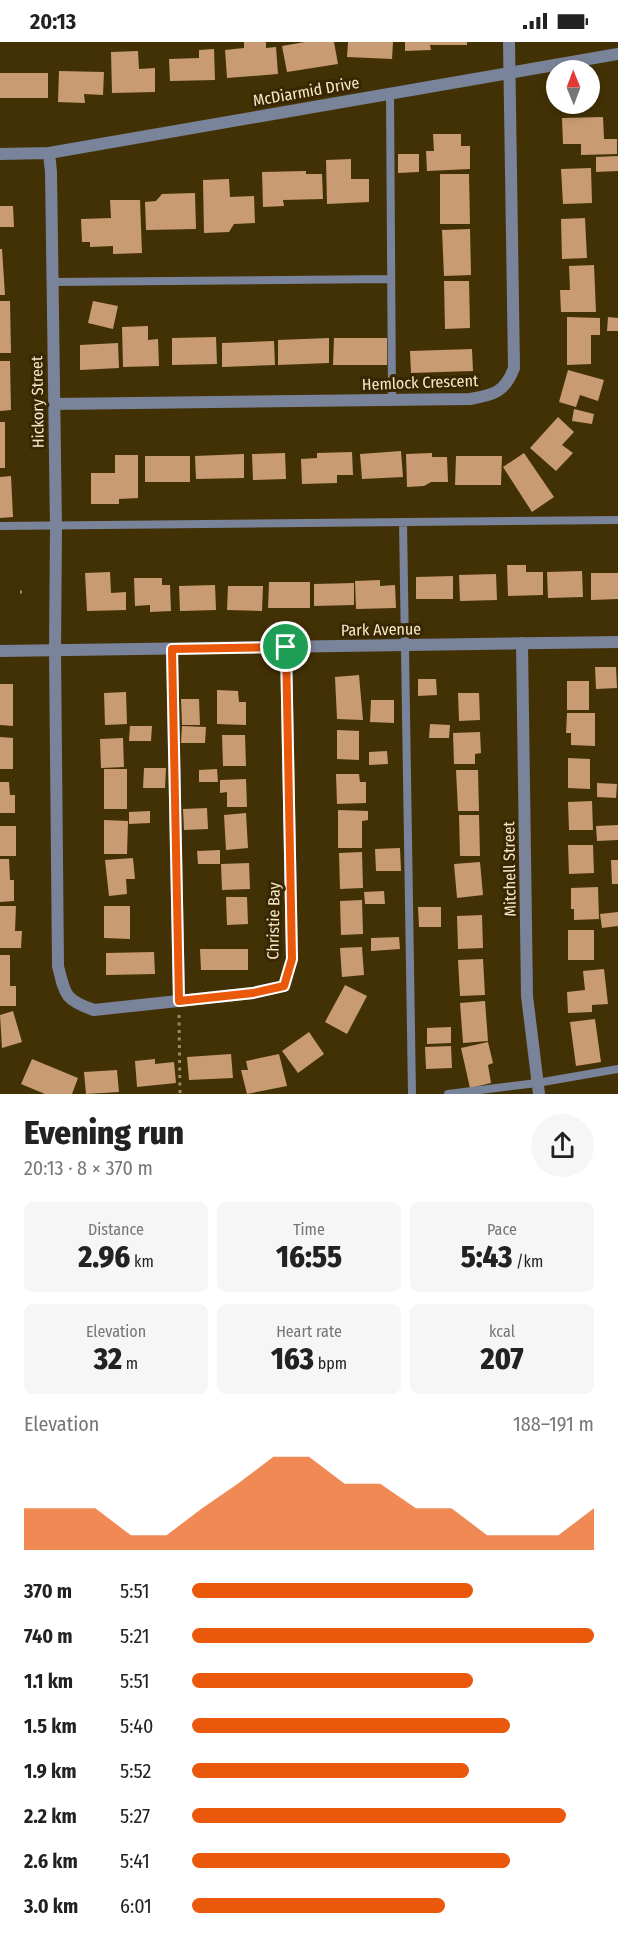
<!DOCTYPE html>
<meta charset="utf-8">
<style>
body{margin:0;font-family:"Fira Sans Condensed",sans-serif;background:#f6f6f6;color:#222;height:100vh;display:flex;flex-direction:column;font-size:22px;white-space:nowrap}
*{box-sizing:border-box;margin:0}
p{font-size:20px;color:#767676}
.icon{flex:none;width:33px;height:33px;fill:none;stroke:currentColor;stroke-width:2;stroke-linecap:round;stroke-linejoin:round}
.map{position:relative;height:1052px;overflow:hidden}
.side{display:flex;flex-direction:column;background:#fff;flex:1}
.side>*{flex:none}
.needle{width:39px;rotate:359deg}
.fabs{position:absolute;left:546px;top:18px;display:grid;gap:12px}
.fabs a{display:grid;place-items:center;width:54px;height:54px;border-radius:50%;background:#fff;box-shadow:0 3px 9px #0003;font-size:30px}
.pin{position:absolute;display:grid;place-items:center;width:51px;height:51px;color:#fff;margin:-26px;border:3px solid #fff;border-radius:50%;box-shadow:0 2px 6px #0007}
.round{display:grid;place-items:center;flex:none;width:63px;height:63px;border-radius:32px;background:#f6f6f6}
.head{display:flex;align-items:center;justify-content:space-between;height:102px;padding:0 24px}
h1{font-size:33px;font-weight:800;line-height:45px}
.figures{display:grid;grid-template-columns:repeat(3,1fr);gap:9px;height:102px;padding:6px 24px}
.figures div{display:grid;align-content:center;border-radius:9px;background:#f6f6f6;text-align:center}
.figures b{font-size:30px;font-weight:800}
.figures small{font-size:16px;font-weight:400}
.figures p{font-size:16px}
.chart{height:168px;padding:12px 24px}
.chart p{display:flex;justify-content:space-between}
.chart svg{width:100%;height:108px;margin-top:6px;fill:#ea580c;opacity:.7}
ul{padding:0 24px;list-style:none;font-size:20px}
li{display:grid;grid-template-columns:96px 72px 1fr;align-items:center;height:45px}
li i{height:15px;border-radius:8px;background:#ea580c}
.status{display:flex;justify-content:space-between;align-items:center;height:42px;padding:0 30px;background:#fff;direction:ltr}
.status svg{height:16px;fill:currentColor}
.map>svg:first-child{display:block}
.building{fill:#c89b72}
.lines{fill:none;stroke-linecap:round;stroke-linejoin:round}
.path{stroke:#9c8c69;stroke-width:3;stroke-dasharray:3 4.5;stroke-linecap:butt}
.service{stroke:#798399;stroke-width:8}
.minor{stroke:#798399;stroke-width:12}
.tertiary{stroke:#798399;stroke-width:12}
.route-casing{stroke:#fff;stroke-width:12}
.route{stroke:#ea580c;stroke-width:8}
.labels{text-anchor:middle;stroke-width:6;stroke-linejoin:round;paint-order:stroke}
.street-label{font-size:16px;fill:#f7e9ce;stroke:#382700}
</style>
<div class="status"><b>20:13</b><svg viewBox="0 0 49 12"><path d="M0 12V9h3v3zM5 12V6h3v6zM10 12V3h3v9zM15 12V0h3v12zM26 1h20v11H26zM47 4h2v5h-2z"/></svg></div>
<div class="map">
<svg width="618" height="1052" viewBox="0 0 618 1052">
<rect width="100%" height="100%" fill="#433106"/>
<path class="building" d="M244 0H266V6L276 5 278 32 227 36 225 8 244 6Z
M305 0H334L338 22 287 30 282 4Z
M348 0H393L392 17 347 15Z
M405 0H467V3H430L431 8 405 9Z
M214 7 215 38 170 39 169 17 199 16V8Z
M138 9 139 27 155 26V50L112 51 111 10Z
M59 29 104 30 103 53 84 52 85 61 58 60Z
M0 31H48V56H0Z
M603 75 604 97H617V112L581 113V102H563L562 76Z
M433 92H461V104H470V127L427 129 426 109H434Z
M398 112H419V130L398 131Z
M618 114V129L596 130V115Z
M351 117V137H369V160L327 162 326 118Z
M591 126 592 161 563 162 561 127Z
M306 129V132H322L323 157 283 158 284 164 263 165 262 130Z
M440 132H469L470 182H440Z
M229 137 230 155 254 154 255 181 234 182 229 190 204 191 203 138Z
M195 151 196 187 146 188 145 160 156 159 162 152Z
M110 158H140L142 211 113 212V204L90 205V200H82L81 177 111 176Z
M0 164H13L14 185H0Z
M585 176 587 216 562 217 561 177Z
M470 187 471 233 444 234 442 188Z
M0 207H2L5 253H0Z
M594 223 596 270H561L560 248H570L569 224Z
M444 239H469L470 286 445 287Z
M0 259H10L11 311H0Z
M93 259 118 264 113 287 88 281Z
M567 275 600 276V293H591V322L567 323Z
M608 275 618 276V289H607Z
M148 284V298L158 297 159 324 123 325 122 285Z
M216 295 217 322 172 323V296Z
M329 296V321L278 323V298Z
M334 296H387V323H333Z
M274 299 275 323 222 325V301Z
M118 301 119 326 80 328V303Z
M472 307 473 329 411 331 410 309Z
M0 319H10L11 368 0 369Z
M568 328 604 338 598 359 580 353 576 365 559 360Z
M574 367 594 372 592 382 572 379Z
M558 375 574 390 562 403 573 411 556 429 530 406Z
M0 380H5V426H0Z
M401 409 403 435 362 437 360 412Z
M352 410 353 433H337V441L302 442 301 417 317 416V411Z
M285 411 286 437 253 438 252 412Z
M432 411V415H447L448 440H431L424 444 407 445 406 412Z
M524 411 554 455 532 470 503 425Z
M244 412V436L196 437 195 414Z
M115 413H138V456L119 457V462H91V431H115Z
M145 414H190V440H145Z
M456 414H502L501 443H455Z
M11 434 13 475 0 476V435Z
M507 523H526V530H543V553L508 554Z
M582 529 583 555 548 556 547 530Z
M110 530 111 551 126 550V568L87 569 85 531Z
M591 531H618V557L591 558Z
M496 532 497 558 460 559 459 533Z
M453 534V557H416V535Z
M134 536H162V543H170L171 569 150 570V563L135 564Z
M380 538V544L395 543 396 566 356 567 355 539Z
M269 540H310V566H268Z
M354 541V563L314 564V542Z
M215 543 216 568 180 569 179 544Z
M228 544H263L262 569 227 568Z
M595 625H616L617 646 596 647Z
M359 633 363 678 337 677 335 635Z
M418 637H436L437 653 418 654Z
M567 639H589V668H567Z
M0 642H13V684L0 683Z
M217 648 238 649 239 660H246V683L217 682Z
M126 650 127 682 105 683 104 651Z
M458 651H479L480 678 459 679Z
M181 657H199L200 683H182Z
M371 658H394V681L370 680Z
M567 671H595V704L571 703V691H566Z
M430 682 450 683 449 696H429Z
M130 684H152L151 699H129Z
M182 684 206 685 205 701H181Z
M337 688 359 689V718L337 717Z
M480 690 481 711 475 712V722H454L453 691Z
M222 693H245L246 724H223Z
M0 695 13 696V727H0Z
M123 696 124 725 101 726 100 697Z
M387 709 388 722 369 723V710Z
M568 716 590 717V747L568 746Z
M144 726H166L165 746H143Z
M104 727H127V767H104Z
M217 727 218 740H199V728Z
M456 728H478L479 769H458Z
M336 732H359L360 740H366V761L337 762Z
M246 737 247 765H227V750L220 751V738Z
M0 740H9L10 753H15V771H0Z
M597 741 617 742 616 756 597 755Z
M592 759 593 788H569L568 760Z
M207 766 208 787 184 788 183 767Z
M338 768 368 769V778L362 779V806H338Z
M150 769V781L129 782V770Z
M246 771 248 806 226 808 224 773Z
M459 773H479L480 814H460Z
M104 778 128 779 127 812H104Z
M618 783V798L597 799 596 784Z
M0 784H16V814H0Z
M568 803H593L594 831 569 832Z
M400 806 401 829H376L375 807Z
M220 808V822H198L197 809Z
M362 810 363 846 340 847 339 811Z
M133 816 135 837H126L127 852 109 854 105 818Z
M0 817H9L10 838H14V859L0 860Z
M611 818H618V842H612Z
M480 820 483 853 457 856 454 822Z
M249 821 250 847 222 848 221 822Z
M598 845 599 877 574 878V867H571V846Z
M384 849 385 862H365L364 850Z
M226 855H247L248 882 227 883Z
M362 858 363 892 341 893 340 859Z
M0 864H16L15 889H22L21 906H0Z
M104 864H130V897L104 896Z
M418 865H441V885H419Z
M618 870V884L602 886 600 872Z
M482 873 483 906 458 907 457 874Z
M568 888H594V918H568Z
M399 895 400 907 371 909V896Z
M362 905 364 933 342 935 340 906Z
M200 907H248V928H201Z
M154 910 155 932 106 933V911Z
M0 913H10V944H16V964H0Z
M483 917 485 953 460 954 458 918Z
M604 927 608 962 592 963V970L568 971 567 950 585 948 583 929Z
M345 943 367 954 347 992 325 980Z
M485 959 488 999 463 1001 460 961Z
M13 969 22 1000 2 1006 0 973Z
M595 977 601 1020 576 1024 570 980Z
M451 985V1001L427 1002V986Z
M309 990 324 1012 298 1031 282 1009Z
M488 1000 493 1021 488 1023 491 1041 470 1046 461 1006Z
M451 1004 452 1026 426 1027 425 1005Z
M231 1012 233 1036 189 1038 187 1015Z
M279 1012 287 1044 247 1052 241 1028H248L246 1019Z
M32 1017 78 1036 72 1052H45L21 1042Z
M155 1017V1022L174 1020 176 1041 137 1045 135 1019Z
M117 1028 119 1050 86 1052 84 1030Z"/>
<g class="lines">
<path class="path" d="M20 550H22
M179 973 180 1052"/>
<path class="service" d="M390 51 392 358
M52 240 391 237
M403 480 412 1052
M0 484 618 478
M448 1052 537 1041 618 1027"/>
<path class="minor" d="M49 111 51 130 56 485 55 608 58 924C65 953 65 958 94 968L253 951 284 944 292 917 286 605
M0 112 49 111 618 12
M53 362 470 357C494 353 505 350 514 326L509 0
M522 601 527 954 539 1052
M172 607 179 959"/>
<path class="tertiary" d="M0 609 618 600"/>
</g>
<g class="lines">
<g class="route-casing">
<path id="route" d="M286 605 292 917 284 944 253 951 179 959 172 607Z"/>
</g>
<use href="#route" class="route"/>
</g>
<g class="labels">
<g class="street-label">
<text transform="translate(306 49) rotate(-10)" y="6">McDiarmid Drive</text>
<text transform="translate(420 340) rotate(-2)" y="6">Hemlock Crescent</text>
<text transform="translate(37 360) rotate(-91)" y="6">Hickory Street</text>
<text transform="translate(381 587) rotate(-1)" y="6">Park Avenue</text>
<text transform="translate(509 827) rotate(-91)" y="6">Mitchell Street</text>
<text transform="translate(273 879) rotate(-89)" y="6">Christie Bay</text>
</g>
</g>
</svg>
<div class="fabs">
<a><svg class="needle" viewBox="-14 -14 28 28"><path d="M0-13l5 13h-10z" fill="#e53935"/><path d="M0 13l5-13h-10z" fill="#767676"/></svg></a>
</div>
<div class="pin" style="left:286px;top:605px;background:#1e9e55"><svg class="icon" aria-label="arrive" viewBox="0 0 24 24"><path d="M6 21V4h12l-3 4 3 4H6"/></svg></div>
</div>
<section class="side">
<div class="head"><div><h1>Evening run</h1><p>20:13 · 8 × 370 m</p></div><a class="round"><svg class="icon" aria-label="share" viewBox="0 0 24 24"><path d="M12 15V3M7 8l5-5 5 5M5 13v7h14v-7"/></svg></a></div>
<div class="figures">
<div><p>Distance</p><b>2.96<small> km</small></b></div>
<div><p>Time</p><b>16:55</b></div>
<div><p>Pace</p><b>5:43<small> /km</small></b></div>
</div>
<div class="figures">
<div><p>Elevation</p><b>32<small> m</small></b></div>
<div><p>Heart rate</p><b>163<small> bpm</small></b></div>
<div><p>kcal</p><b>207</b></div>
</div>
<div class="chart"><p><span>Elevation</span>188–191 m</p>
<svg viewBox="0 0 160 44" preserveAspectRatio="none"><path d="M0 44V27L10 27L20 27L30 38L40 38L50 27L60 17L70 6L80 6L90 17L100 17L110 27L120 27L130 38L140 38L150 38L160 27V44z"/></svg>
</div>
<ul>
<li><b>370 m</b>5:51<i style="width:70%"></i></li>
<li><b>740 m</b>5:21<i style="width:100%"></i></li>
<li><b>1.1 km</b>5:51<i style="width:70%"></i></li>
<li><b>1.5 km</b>5:40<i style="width:79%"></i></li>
<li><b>1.9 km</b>5:52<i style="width:69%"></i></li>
<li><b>2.2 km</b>5:27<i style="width:93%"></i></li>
<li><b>2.6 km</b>5:41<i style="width:79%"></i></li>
<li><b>3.0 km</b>6:01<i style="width:63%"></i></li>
</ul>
</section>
